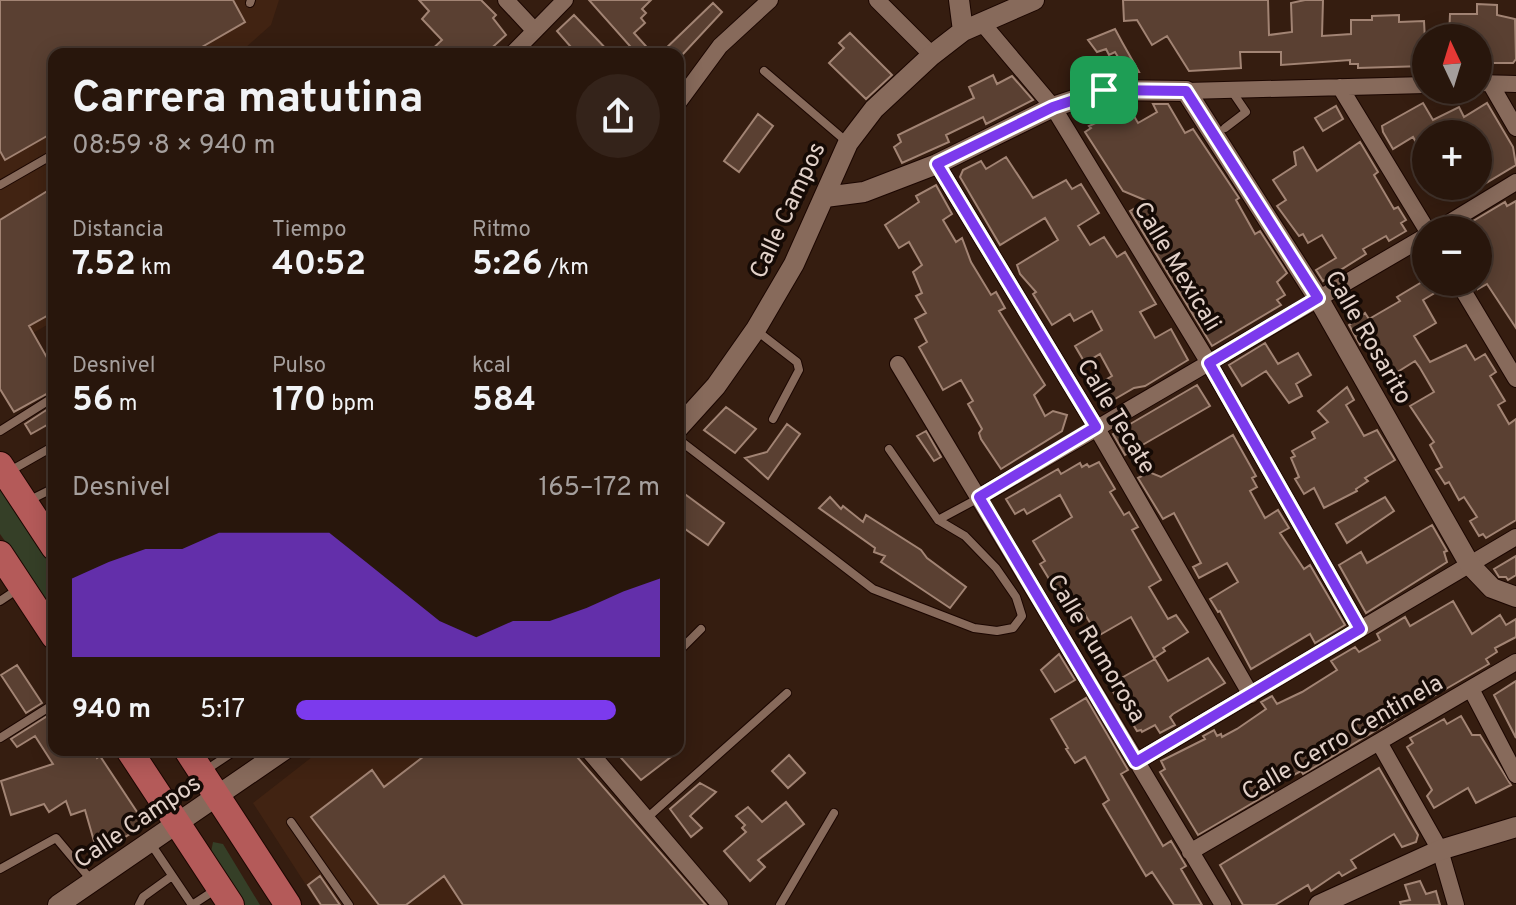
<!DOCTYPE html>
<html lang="es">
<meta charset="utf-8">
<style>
body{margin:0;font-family:Overpass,sans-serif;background:#34231a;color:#f1f3f6;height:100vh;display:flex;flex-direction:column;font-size:30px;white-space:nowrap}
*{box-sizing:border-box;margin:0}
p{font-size:26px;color:#a59f9d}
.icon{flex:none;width:44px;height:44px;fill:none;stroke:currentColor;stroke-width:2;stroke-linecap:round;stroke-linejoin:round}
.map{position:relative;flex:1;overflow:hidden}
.drawer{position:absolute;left:48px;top:48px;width:636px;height:708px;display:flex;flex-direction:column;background:#28160c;border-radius:16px;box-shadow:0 4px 20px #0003,0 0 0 2px #44352d}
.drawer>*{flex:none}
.needle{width:52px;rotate:356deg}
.tools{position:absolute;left:1412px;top:24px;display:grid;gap:16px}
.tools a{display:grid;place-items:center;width:80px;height:80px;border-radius:50%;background:#28160c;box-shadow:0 4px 20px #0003,0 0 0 2px #44352d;font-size:40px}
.pin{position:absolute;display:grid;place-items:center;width:68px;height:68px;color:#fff;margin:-34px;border-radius:16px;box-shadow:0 4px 12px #0006}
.round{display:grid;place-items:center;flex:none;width:84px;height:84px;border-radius:42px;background:#34231a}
.summary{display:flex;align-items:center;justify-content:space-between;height:136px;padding:0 24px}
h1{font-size:44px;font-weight:700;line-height:60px}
.stats{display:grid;grid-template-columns:repeat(3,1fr);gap:12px;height:136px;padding:8px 24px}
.stats div{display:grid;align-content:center}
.stats b{font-size:34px;font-weight:700}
.stats small{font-size:22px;font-weight:400}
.stats p{font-size:22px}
.chart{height:224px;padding:16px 24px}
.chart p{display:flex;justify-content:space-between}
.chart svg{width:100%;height:144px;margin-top:8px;fill:#7c3aed;opacity:.7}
ul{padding:0 24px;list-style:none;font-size:26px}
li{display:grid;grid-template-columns:128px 96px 1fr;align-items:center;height:60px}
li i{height:20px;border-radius:10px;background:#7c3aed}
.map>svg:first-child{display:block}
.built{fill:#412312}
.green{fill:#353f27}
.building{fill:#5a4032;stroke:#a28474;stroke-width:2}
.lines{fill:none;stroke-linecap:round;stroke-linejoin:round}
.service-casing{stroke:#1b0600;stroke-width:10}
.minor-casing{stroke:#1b0600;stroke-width:18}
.tertiary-casing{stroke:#1b0600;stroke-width:22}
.primary-casing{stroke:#1b0600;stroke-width:28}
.service{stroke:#876a5b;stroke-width:8}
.minor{stroke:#876a5b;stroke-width:16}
.tertiary{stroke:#876a5b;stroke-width:20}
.primary{stroke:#b45a59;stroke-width:26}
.route-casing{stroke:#fff;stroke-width:16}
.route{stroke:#7c3aed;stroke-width:10}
.labels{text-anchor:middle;stroke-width:7;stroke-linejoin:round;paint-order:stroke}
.street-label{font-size:24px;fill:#e2d1c9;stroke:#150a05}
</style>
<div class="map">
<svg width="1516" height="905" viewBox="0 0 1516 905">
<rect width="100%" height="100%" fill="#351d10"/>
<path class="built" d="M0 0H279L271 25 244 49 245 54H54V321L0 352Z
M321 750H570L709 905H319L253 803Z"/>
<path class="green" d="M0 486 54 570V610L0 534Z
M213 842 223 844 260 905H245L211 852Z"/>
<path class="building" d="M0 0H233L245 22 195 51 197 54H54V132L5 160 0 151Z
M419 0H481L496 15 493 18 506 35 485 54H427L442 40 422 19 429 11Z
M589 0H651L642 9 646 13 641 18 645 23 634 33 653 54H637Z
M1123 0H1268L1269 35 1292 32 1291 3 1305 0H1323L1322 36 1351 34V20H1372V16L1399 15V22L1424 21 1426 61 1425 66 1358 68V64H1350V60L1281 65V52H1240L1241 68 1189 71 1167 36 1152 45 1137 20 1124 21Z
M713 3 722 12 683 54H660Z
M1477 4 1497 5V15L1515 19 1516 59 1513 63H1478V38H1449L1450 14H1477Z
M574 15 611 54H577L557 31Z
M1115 29 1122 42 1139 72H1127L1115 52 1109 55 1106 49 1097 52 1088 40Z
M850 33 892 75 866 99 829 63 844 48 839 43Z
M993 75 997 84 1012 76 1033 100 986 124 983 117 946 135 949 142 902 163 894 147 901 142 898 135 974 98 969 87Z
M1423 103 1433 120 1459 107 1464 117 1487 103 1513 147 1516 165 1461 198 1454 186H1478V134H1426V160L1413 137 1393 149 1383 132 1382 126Z
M1127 104 1138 123 1157 112 1153 104H1168L1185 133 1193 129 1239 198 1236 200 1255 234 1260 231 1287 273 1277 282 1285 295 1277 300 1281 305 1212 346 1130 211 1147 201 1123 191 1085 132 1091 128 1089 126 1119 112 1115 106Z
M1336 106 1343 119 1323 131 1315 118Z
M758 114 773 126 739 172 724 161Z
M1360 142 1378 172 1374 175 1394 209 1398 207 1406 220 1401 223 1406 231 1389 241 1386 236 1363 249 1366 254 1323 281 1316 270 1336 258 1322 235 1308 243 1303 234 1299 236 1277 206 1286 200 1273 180 1296 165 1294 152 1303 147 1317 171Z
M1006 157 1033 198 1066 180 1072 189 1081 184 1099 213 1078 226 1090 245 1104 237 1117 257 1125 252 1156 304 1140 312 1155 338 1171 329 1188 360 1145 386 1134 388 1103 406 1092 388 1112 376 1100 354 1085 363 1075 346 1102 330 1092 311 1074 321 1070 314 1052 325 1033 294 1036 292 1020 274 1017 265 1058 240 1045 218 1000 245 960 177 963 170 981 161 986 169Z
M936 185 952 214 943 220 956 242 962 238 971 262 991 295 996 292 1005 308 999 311 1045 385 1034 395 1045 416 1053 411 1067 415 1062 431 1001 469 981 439 979 433 982 429 968 404 973 401 961 380 943 390 919 347 927 342 915 319 926 313 916 296 922 293 913 272 922 265 909 242 899 248 885 225 919 202 916 196Z
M54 187V312L29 326 50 363 54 361V390L14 412 0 389V220Z
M1516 201V328L1487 284 1478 289V230H1458L1505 202 1507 206Z
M1422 282H1447L1448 285 1423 300 1436 323 1414 336 1430 362 1466 345 1475 360 1485 354 1496 372 1490 376 1505 401 1498 405 1509 424 1516 419V520L1486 538 1483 534 1479 536 1470 521 1477 517 1464 497 1459 500 1449 482 1445 484 1436 470 1442 467 1430 445 1434 442 1410 406 1434 392 1420 368 1415 361 1391 376 1374 338 1360 345 1349 325 1365 313 1369 319 1400 301 1397 297Z
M1265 343 1278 364 1298 353 1311 375 1296 384 1302 396 1289 403 1266 371 1242 386 1229 365Z
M1197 385 1210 406 1125 455 1113 434Z
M1347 387 1354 400 1346 405 1364 436 1377 430 1395 460 1365 478 1368 481 1356 489 1357 491 1324 508 1314 488 1304 494 1295 479 1299 477 1291 458 1295 456 1292 451 1315 438 1312 432 1328 422 1318 411Z
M54 405V421L31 434 25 424Z
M726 407 756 429 735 453 704 430Z
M787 424 800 434 768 479 745 458 767 452Z
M926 431 941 457 934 461 917 436Z
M1233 435 1256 476 1252 478 1257 487 1250 491 1265 518 1278 510 1289 528 1280 533 1304 569 1310 565 1345 625 1315 643 1310 634 1251 669 1220 611 1218 612 1210 599 1238 582 1227 563 1199 578 1193 567 1201 563 1174 513 1163 519 1138 478 1149 472 1161 477Z
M1099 462 1115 489 1110 492 1124 515 1129 512 1138 527 1132 530 1161 580 1149 587 1168 619 1176 615 1188 632 1163 648 1165 651 1154 658 1131 617 1098 636 1077 601 1066 607 1040 564 1045 561 1033 541 1072 517 1060 495 1027 514 1024 509 1015 514 1006 499 1058 469 1061 474 1080 463 1082 467 1087 464 1089 467Z
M678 489 724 523 708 545 678 524Z
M830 497 841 509 843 506 863 522 866 515 921 550 927 558 966 587 950 608 881 562 885 556 874 552 875 548 819 508Z
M1385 497 1394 511 1347 543 1336 524Z
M1432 525 1447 551 1444 552 1447 562 1366 613 1339 565 1361 552 1367 563Z
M1516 556V575L1508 580 1506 577H1499L1494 569Z
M1453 601 1472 634 1500 615 1506 625 1516 619V637L1495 648 1497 652 1486 659 1489 664 1432 697 1429 692 1400 710 1403 714 1395 719 1303 774 1301 771 1271 787 1273 791 1198 835 1160 772 1165 769 1161 761 1205 739 1203 736 1214 730 1217 736 1221 734 1222 737 1237 729 1266 709 1261 702 1272 696 1277 704 1302 692 1337 670 1331 661 1355 647 1359 652 1380 640 1377 634 1405 617 1410 626Z
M1059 654 1075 680 1055 692 1041 670Z
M1208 658 1225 683 1173 714 1170 717 1175 725 1160 733 1155 725 1142 732 1141 730 1137 731 1109 685 1155 659 1168 681Z
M17 665 42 703 26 713 1 675Z
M1516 681V738L1494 695Z
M1086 698 1128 770 1121 774 1163 846 1171 841 1186 866 1181 869 1202 905H1174L1152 872 1146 876 1103 804 1109 800 1085 757 1075 763 1066 749 1068 748 1051 719Z
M49 715 54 723V750H92L97 758 100 756 145 824 98 855 85 810 71 815 66 801 49 812 44 804 11 815 1 781 53 764 35 736 17 747 11 739Z
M1461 716 1472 735H1480L1511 785 1476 803 1468 788 1434 808 1427 796 1432 790 1407 747 1413 743 1410 738 1444 719 1447 724Z
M432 750H571L706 905H463L444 876 406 905H379L311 817 372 770 384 787Z
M614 750H680L641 780Z
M789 755 805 773 788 788 772 771Z
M1379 768 1418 835 1416 842 1402 847 1394 834 1351 860 1356 868 1342 876 1339 872 1311 891 1308 885 1275 905H1243L1220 865Z
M700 783 716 792 690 816 702 828 691 837 670 809Z
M786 802 804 824 758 860 765 867 750 881 724 851 746 832 742 828 745 825 736 816 748 807 762 822Z
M320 876 340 905H321L308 885Z
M1420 881 1426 894 1436 891 1440 905H1401L1400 902 1410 900 1405 885Z"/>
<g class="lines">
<g class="service-casing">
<path id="service" d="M250 3 251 0
M764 71 847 142
M1225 128 1246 112 1231 90
M0 185 54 154
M757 331 797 362 799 370 773 419
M0 431 54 397
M678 439 873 589 974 628 997 631 1013 628 1022 616 1016 597 996 568 965 536 938 520 889 449
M10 471 54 446
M30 500 54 488
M938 520 979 498
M0 601 18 589
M678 652 701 629
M0 738 54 704
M206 770 236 750
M647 818 787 693
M291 822 349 905
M151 844 192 905
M0 869 56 838 92 881
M139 905 143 897 172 876
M192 905 215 890
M780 905 834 813"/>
</g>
<g class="minor-casing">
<path id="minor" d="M506 0 534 30
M877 0 932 55
M983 24 1053 107 1209 363 1360 629
M512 54 565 0
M1478 83 1516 84
M1490 83 1516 128
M1340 87 1427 230
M1186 91 1426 85
M678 103 720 46 770 0
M937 164 1096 427 1251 695
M1437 230 1516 182
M1458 282 1516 379
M898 364 1223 905
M979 497 1426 236
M1471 689 1516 775
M1380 744 1440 850 1456 905
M588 750 720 905
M1136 762 1516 537
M1190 852 1516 662"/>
</g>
<g class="tertiary-casing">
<path id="tertiary" d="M959 0 963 31
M825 197 864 192 937 164 1053 107 1104 90 1186 91 1318 298 1470 565 1492 588 1516 597
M678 428 716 386 756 329 794 264 848 143 874 109 932 55 963 31 1034 0
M58 905 284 750
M1319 905 1440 850 1516 827"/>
</g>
<g class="primary-casing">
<path id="primary" d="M0 465 54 547
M0 554 54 636
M129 750 231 905
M187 750 288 905"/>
</g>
<use href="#service" class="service"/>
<use href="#minor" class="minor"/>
<use href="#tertiary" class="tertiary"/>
<use href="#primary" class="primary"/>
</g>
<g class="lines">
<g class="route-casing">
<path id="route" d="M1104 90 1186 91 1318 298 1209 363 1360 629 1136 762 979 497 1096 427 937 164 1053 107Z"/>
</g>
<use href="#route" class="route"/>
</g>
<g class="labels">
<g class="street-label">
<text transform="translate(787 210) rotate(-65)" y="8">Calle Campos</text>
<text transform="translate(1178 266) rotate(59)" y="8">Calle Mexicali</text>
<text transform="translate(1369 337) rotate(60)" y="8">Calle Rosarito</text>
<text transform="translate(1117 416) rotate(59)" y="8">Calle Tecate</text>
<text transform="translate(1097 648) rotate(59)" y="8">Calle Rumorosa</text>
<text transform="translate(1342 737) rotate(-30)" y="8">Calle Cerro Centinela</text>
<text transform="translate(137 821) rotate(-34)" y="8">Calle Campos</text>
</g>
</g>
</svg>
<div class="tools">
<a><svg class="needle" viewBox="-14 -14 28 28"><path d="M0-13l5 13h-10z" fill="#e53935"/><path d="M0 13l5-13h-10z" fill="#a59f9d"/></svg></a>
<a>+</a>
<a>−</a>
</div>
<div class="pin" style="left:1104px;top:90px;background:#1e9e55"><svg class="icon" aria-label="arrive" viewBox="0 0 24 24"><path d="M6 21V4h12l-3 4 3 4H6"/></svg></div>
<section class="drawer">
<div class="summary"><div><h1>Carrera matutina</h1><p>08:59 · 8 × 940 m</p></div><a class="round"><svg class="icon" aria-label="share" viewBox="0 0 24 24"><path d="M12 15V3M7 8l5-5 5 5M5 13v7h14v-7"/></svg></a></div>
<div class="stats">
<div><p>Distancia</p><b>7.52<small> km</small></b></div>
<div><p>Tiempo</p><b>40:52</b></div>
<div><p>Ritmo</p><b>5:26<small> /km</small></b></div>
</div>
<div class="stats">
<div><p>Desnivel</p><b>56<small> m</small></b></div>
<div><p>Pulso</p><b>170<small> bpm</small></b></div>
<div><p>kcal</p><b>584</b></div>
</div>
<div class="chart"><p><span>Desnivel</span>165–172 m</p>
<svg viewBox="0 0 160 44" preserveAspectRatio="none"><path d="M0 44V20L10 15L20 11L30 11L40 6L50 6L60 6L70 6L80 15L90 24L100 33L110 38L120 33L130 33L140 29L150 24L160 20V44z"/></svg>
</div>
<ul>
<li><b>940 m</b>5:17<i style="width:88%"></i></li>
</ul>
</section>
</div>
